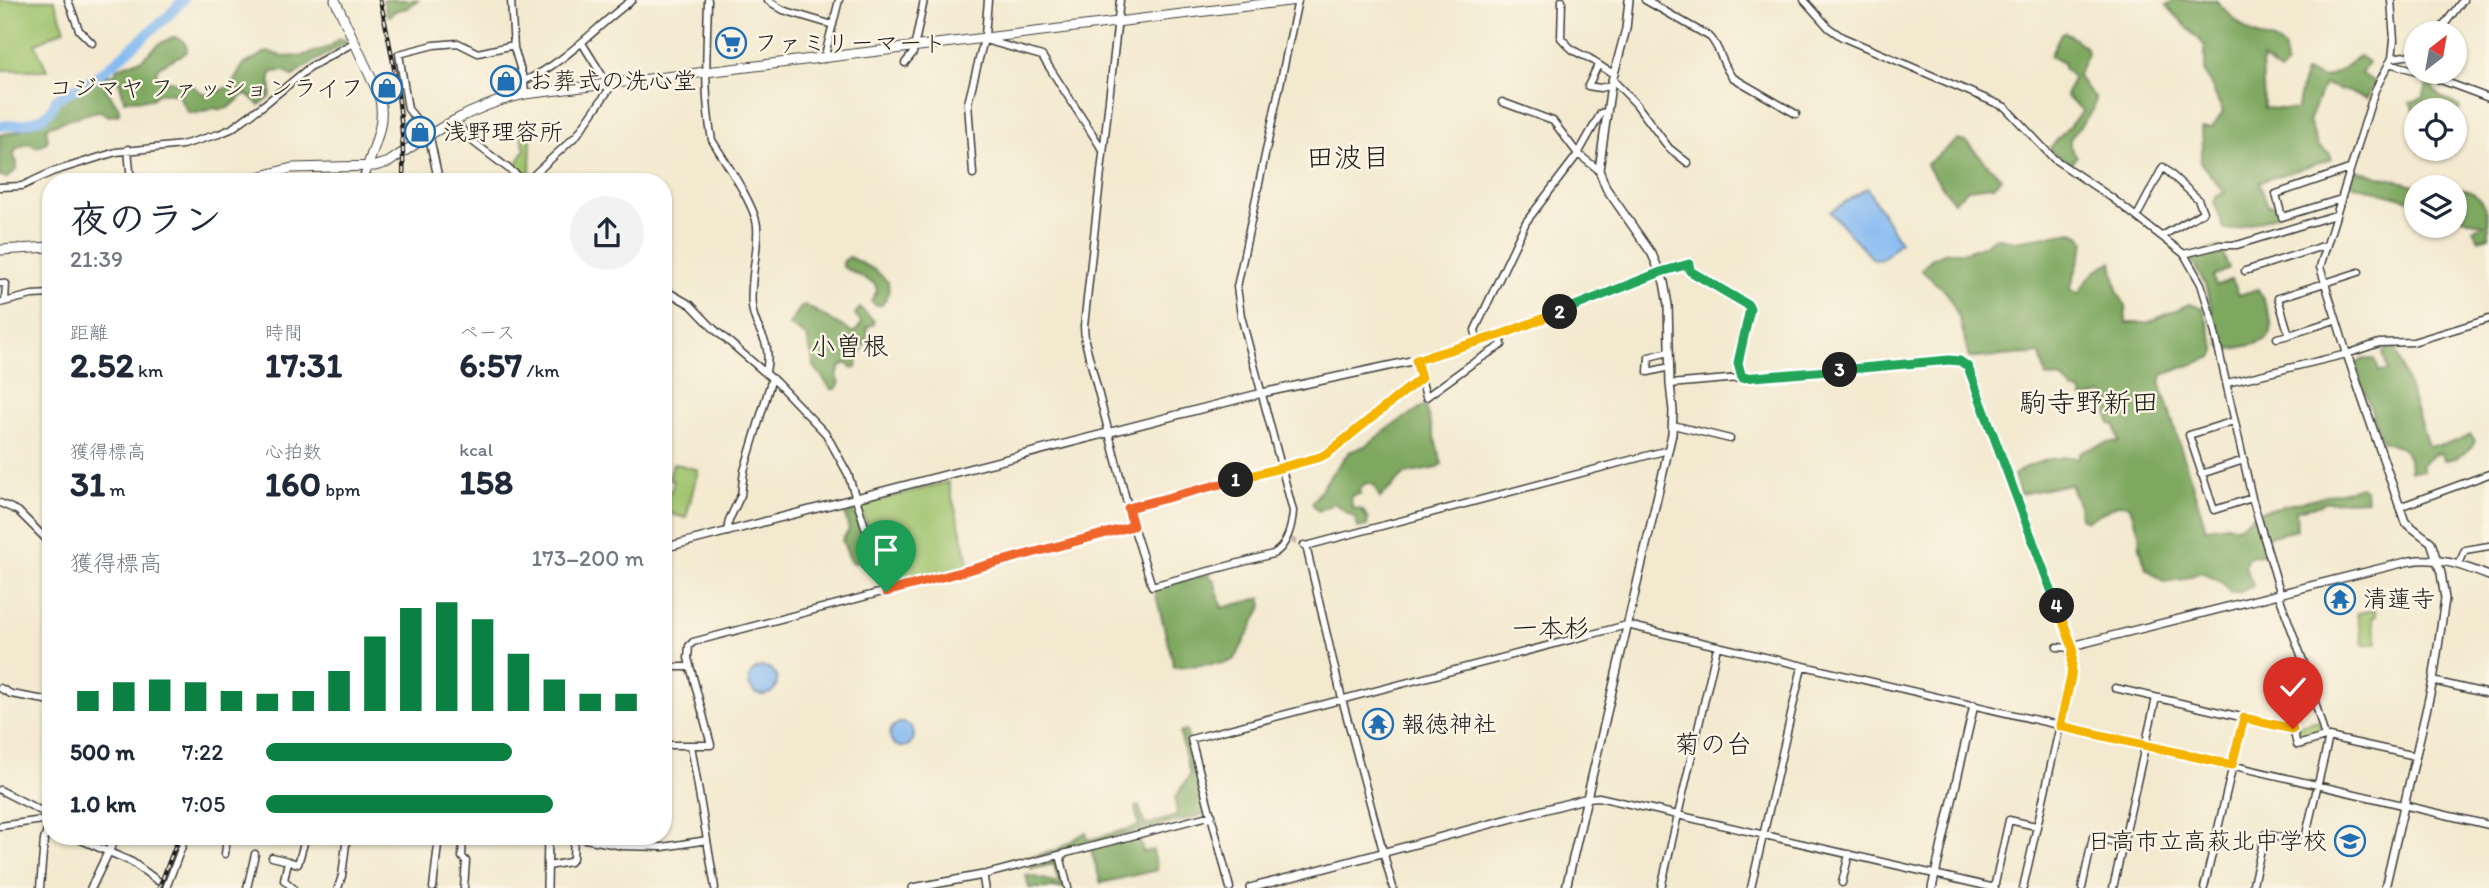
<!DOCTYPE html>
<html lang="ja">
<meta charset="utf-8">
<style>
body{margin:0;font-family:Itim,"Klee One",sans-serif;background:#f2f2f3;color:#1f2937;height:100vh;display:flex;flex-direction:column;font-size:26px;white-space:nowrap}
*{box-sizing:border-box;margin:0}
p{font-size:23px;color:#747a83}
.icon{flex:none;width:38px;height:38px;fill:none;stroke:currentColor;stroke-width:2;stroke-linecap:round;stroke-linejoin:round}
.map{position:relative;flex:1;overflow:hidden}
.sheet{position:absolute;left:42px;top:173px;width:630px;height:672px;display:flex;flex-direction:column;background:#fff;border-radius:28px;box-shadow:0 2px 5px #0004}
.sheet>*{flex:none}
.needle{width:46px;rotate:31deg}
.buttons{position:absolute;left:2404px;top:21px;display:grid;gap:14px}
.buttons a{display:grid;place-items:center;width:63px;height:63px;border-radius:50%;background:#fff;box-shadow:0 2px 5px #0004;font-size:35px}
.pin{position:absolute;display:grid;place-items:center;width:60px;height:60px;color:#fff;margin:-72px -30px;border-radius:50% 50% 50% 0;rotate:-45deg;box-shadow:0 0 7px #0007}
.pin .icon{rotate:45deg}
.km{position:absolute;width:35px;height:35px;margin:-18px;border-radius:50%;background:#222;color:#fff;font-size:19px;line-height:35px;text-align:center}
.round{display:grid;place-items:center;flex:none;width:74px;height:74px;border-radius:37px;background:#f2f2f3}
.head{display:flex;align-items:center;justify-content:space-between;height:119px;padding:0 28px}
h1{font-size:38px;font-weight:700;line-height:52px}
.figures{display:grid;grid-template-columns:repeat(3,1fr);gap:10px;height:119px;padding:7px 28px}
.figures div{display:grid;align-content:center}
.figures b{font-size:35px;font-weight:700}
.figures small{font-size:19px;font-weight:400}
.figures p{font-size:19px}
.chart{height:196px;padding:14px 28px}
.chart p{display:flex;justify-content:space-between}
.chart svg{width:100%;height:126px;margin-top:7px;stroke:#0b8043;stroke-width:6}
ul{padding:0 28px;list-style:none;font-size:23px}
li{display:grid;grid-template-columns:112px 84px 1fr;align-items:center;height:52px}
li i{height:18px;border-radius:9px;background:#0b8043}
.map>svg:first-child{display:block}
.green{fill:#9ec26c;stroke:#5d6f44;stroke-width:2}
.forest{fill:#7ea860;stroke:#4d623e;stroke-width:2}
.water{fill:#83b9f2;stroke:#506a87;stroke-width:2}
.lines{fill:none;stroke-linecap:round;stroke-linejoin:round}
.river{stroke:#83b9f2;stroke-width:10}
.minor-tunnel{stroke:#c8c0ab;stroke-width:6;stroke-dasharray:6 3;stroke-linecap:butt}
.minor-casing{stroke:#3c3b37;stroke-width:9}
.tertiary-casing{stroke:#3c3b37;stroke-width:10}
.primary-casing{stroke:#3c3b37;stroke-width:11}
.minor{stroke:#fff;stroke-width:6}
.tertiary{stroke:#fff;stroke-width:7}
.primary{stroke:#fff;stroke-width:9}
.rail-casing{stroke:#1c1c1c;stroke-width:4.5}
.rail{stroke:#fcf5e5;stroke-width:2;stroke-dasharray:5;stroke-linecap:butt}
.split-1-casing{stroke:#fff;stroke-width:14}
.split-2-casing{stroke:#fff;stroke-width:14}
.split-3-casing{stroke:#fff;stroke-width:14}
.split-4-casing{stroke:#fff;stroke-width:14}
.split-5-casing{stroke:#fff;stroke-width:14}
.split-1{stroke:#f0652b;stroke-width:9}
.split-2{stroke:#f5b400;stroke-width:9}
.split-3{stroke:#22a559;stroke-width:9}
.split-4{stroke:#22a559;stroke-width:9}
.split-5{stroke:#f5b400;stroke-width:9}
.labels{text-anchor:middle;stroke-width:5;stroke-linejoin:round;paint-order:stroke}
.poi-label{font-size:24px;fill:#1c1c1c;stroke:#fcf5e5;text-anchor:start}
.neighbourhood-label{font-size:26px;fill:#1c1c1c;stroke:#fcf5e5}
.quarter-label{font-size:28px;fill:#1c1c1c;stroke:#fcf5e5}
</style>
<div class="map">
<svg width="2489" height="888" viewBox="0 0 2489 888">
<rect width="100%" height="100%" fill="#fcf5e5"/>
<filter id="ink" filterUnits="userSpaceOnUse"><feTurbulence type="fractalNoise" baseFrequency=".0143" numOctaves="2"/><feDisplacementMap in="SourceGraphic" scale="14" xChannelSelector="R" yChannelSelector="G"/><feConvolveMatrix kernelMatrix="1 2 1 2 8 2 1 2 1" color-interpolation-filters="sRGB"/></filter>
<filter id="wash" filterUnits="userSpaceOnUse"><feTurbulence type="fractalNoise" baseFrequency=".00686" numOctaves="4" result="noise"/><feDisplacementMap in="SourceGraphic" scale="28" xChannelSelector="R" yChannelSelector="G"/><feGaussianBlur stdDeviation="1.57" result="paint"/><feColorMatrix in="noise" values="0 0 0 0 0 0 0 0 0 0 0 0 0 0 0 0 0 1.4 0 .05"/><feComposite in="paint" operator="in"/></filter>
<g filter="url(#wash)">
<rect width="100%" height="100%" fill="#f3e9cf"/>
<path class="green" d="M0 0H54L65 29 35 44 47 70H0Z
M529 127 531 138 530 174 525 179 514 169 525 149 520 133Z
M673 463 698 470 686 518 663 512V490L671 492 674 481 669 479Z
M948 482 970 566 894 587 886 583 860 505Z
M2375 610 2376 616 2372 617 2377 643 2363 645 2357 613Z
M2318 720 2322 735 2300 741 2297 726Z"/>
<path class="forest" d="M383 0H418L407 8 395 11 390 16 387 15Z
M2175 0H2216C2228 14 2243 30 2260 37 2273 42 2273 38 2285 49L2286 65 2280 72 2262 59 2264 108 2297 110 2305 72 2324 78 2338 72 2359 56 2368 62 2361 74 2375 82 2367 98 2324 84 2309 122 2318 146 2330 154 2332 159 2259 182 2268 205H2277L2278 215 2232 230 2224 229 2214 202 2217 196 2225 193 2200 162 2203 146 2202 128H2212L2223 112 2205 72V46L2166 5Z
M2065 32 2087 48 2088 54 2077 76 2096 99 2093 110 2070 139V147L2077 156 2070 165 2049 149 2083 111 2066 96C2067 89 2072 85 2073 77L2064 68 2063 63 2050 56 2061 33Z
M174 37 183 40 187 48V52L160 66 156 71 158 79 191 85 202 93 209 95 231 86 243 65 264 53 270 52 284 57 302 56 330 47 338 39 346 40V43L300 70 293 77 285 71 273 72 270 75C269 94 278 93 259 105L248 95 244 94C236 102 226 114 215 108L197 113 188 112 177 94C166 95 160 89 152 99L124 100 119 81 109 80 106 89 119 108V114L109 116C106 115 103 112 100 111 96 110 52 125 46 128L48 140 43 145 35 147 29 143 17 148 13 155 17 162V169L7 178 0 176V135C15 132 40 126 51 114 58 106 61 95 70 88H82L98 77 115 74 117 68 142 59 160 43Z
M2425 72H2438L2433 89 2439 96 2460 107 2455 125V110H2417V122L2414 118 2415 111 2410 102 2423 98 2428 82Z
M1957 140 1966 142 2001 178 1993 186 1968 189 1954 202 1926 165Z
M2352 169 2422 187H2417V202L2347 183Z
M2436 180C2476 194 2489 190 2489 237L2479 240 2473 229 2483 225 2455 215V187H2433Z
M2073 232 2080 235 2085 243 2070 289 2078 294C2088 278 2094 269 2112 262L2117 291 2125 305 2126 323H2147L2189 304 2203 308 2216 351 2213 357 2163 375 2160 382 2206 528 2228 525 2238 527 2258 512 2361 487 2366 491 2367 500 2323 502 2321 505 2296 510 2297 530 2263 538 2265 554 2247 558 2245 566 2253 586 2240 592 2230 593 2223 583 2201 572 2184 579 2164 582 2146 568 2140 548 2139 532 2129 505 2119 504 2086 521 2080 518 2079 506 2070 484 2020 494 2014 475C2028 463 2061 454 2078 458L2080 452 2107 443 2119 442 2115 425 2110 424 2108 413 2111 399 2103 394 2083 398 2082 392 2073 390 2063 379 2046 377 2040 354C2016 353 1993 358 1969 358L1960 320 1947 293 1921 270 1932 258 1947 252H1966L1985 245 1992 239 1999 238 2015 241Z
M2220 247 2229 268 2213 277 2216 286 2232 279 2239 295 2258 289C2282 338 2276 342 2225 350L2221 346 2205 284 2189 256Z
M849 257 875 270 888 282 889 292 882 305H876L871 301 877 291 875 284 843 267V262Z
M805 305 854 333 862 323 855 314 860 308 874 321V324L867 327C870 345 856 352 857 367L852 368 847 363 840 367 837 377 840 383 836 389H831L814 366 807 337 789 325 801 307Z
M2395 346 2428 446C2443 447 2458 441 2470 434L2475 440C2469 454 2458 459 2444 460L2442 453 2433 455 2421 465 2423 470 2410 471 2409 459 2404 449 2382 441 2355 363 2364 359H2375L2379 372 2388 371 2383 353 2386 349Z
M1425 405 1442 464 1437 468 1405 474 1380 498 1374 485 1366 483 1360 488V494L1351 496 1352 508 1363 510 1368 519 1367 526 1358 528 1356 519 1334 503 1318 511 1312 503 1332 473 1349 452 1367 445 1390 427Z
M854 511 871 560 858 563 851 562 842 540 849 530 845 514Z
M1210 574V578L1214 580 1222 608 1261 598 1263 605 1235 659 1226 663 1174 667 1154 587Z
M1186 730 1207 812 1206 814 992 869 991 866 1055 851 1086 832 1088 840 1139 826 1135 807 1139 806 1145 825 1177 816 1175 798 1190 775 1180 733Z
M1139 837 1143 852 1153 850 1157 870 1101 883 1091 850Z
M1058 859 1066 888H1029L1026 875 1055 882 1056 888 1060 887 1054 864 1031 869V866Z"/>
<path class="water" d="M1867 188 1900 242 1882 259 1874 260 1830 212Z
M749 681a14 14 0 1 1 28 0a14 14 0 1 1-28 0Z
M890 735a12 12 0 1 1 24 0a12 12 0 1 1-24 0Z"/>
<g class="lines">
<path class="river" d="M0 126 24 124 42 118 52 109 56 99 88 82 108 68 168 16 183 0"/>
</g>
</g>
<g filter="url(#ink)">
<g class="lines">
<path class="minor-tunnel" d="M1291 540 1304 545"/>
<g class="minor-casing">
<path id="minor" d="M68 0 79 30 92 43
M511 0 514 48 524 81 525 94
M708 0C707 47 703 94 712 140 724 160 755 205 757 226 759 252 749 280 752 306 755 335 773 336 766 372
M767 0 783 10 833 25
M1562 0 1561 38C1573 51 1573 51 1589 58 1598 63 1603 70 1614 73
M1645 0 1710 37C1721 49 1722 65 1732 77L1796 114
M1804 0 1829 28 1842 37 2005 107 2054 159 2112 198 2184 254 2201 284 2212 320 2252 498 2281 595
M2438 33 2463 0
M985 40 1042 56 1102 149
M2392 58 2417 54
M824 59 839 0
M905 63 913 53 924 0
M2389 63 2417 71
M1598 65 1588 86 1600 88 1611 85
M2419 72 2489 98
M1612 79 1636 104 1669 148 1688 163
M524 81C567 62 595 27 632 0
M1502 102 1553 121 1578 154 1599 170
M454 120 472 141 526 182
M429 135 408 109 399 54 434 45 458 43 478 53 514 45
M128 149 131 182
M973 174 968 103 985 35 988 0
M526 182 577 135 610 88 582 43
M0 187 22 186 52 172 116 152 182 145 219 134 231 129 265 104 310 67 355 42
M2341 199 2282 217 2276 194 2349 169
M2137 216 2163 167 2198 199 2203 212 2162 236
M2184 254 2220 245H2237L2335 215
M2245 271 2326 245
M1661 272 1689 264 1691 271 1748 305 1750 312 1737 363 1742 378
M0 283 6 284 5 301
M663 289 691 305 714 329 776 382 826 434 848 474 886 592
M0 303 32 295 51 294
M2335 320 2289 335 2278 298 2359 272
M2277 338 2289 335
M1478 342 1475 330 1526 222 1578 154 1601 113 1607 112
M1669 352 1649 357 1648 372 1670 367
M2347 354 2320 267 2375 90 2392 58 2394 40 2391 0
M1421 378 1426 397 1470 365 1502 345 1500 335
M2227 383 2347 354 2379 343 2413 342 2489 319
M1670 384 1949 360 1960 361 1971 371 2073 648 2057 647
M2234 421 2189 435 2214 510 2252 498
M1673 425 1730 439
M2201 474 2244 460
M0 503 18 511 51 544
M2399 507 2489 474
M1128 508 1320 457 1421 378 1416 360
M1133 526 1152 586 1273 554C1287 547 1292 526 1293 511L1241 316 1237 287 1298 0
M727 532 729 520 741 495 744 471 772 378
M1304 545 1306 546 1668 450
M1306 546 1342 699 1393 888
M2459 564 2465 550 2489 546
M2279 596 2305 666 2325 737H2327
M663 667H690
M2433 681 2489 694
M0 688 11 694 51 701
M2115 688 2293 729 2297 745 2325 737
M663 745H711L688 658 689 646 693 642 1133 526 1085 341 1084 326 1120 0
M691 745 715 888
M0 790 51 816
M1588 798 1599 797 1995 888
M0 826 50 819
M72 836 132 862 158 881
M463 836 462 857 466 861 464 888
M569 836 623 846 663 847 707 840
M225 854 227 836
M1060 855 1068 888
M272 857 288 861
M548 866 570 862 573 858 574 837
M983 875 1212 815
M1842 883 1849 854
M40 888 44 840 51 817
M166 888 186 836
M247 888 255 854
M293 888 284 880 288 861 298 864 306 836
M338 888 342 876 347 836
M433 888 439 836
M1230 888 1191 739 1627 625 2489 825
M1661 888 1717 647
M1751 888 1802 667
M1994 888 2009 820 2036 826
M2023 888 2071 677V668
M2082 888 2093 837 2123 844
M2113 888 2156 698
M2204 888 2244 718
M2252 888 2265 834 2304 843 2329 737 2416 756"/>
</g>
<g class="tertiary-casing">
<path id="tertiary" d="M429 135 439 182
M362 182 368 165
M2347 354 2405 522 2431 542 2441 573 2445 599 2433 681 2385 888
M663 548 1262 393 1416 360 1500 335 1661 272
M2071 668V651L2076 645 2410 561C2439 556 2463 566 2489 576
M91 888 116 836
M547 888 548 836
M913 888 983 875 985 888
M1250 888 1588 798
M1566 888 1672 434 1673 411 1670 384 1668 305 1664 282 1652 254 1606 188 1599 170 1611 85 1626 29 1629 0
M1932 888 1974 705"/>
</g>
<g class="primary-casing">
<path id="primary" d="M335 0 379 95C386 120 376 141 368 165
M239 182 292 168 375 166 389 162C432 132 473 105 525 94L1297 0
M0 250 51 247"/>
</g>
<use href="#minor" class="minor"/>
<use href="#tertiary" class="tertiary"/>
<use href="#primary" class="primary"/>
<g class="rail-casing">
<path id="rail" d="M380 0C394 60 405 120 403 182
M159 888 179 836"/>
</g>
<use href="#rail" class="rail"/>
</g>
</g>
<g class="lines" filter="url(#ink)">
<g class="split-1-casing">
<path id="split-1" d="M886 592 1133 526 1128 508 1236 480"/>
</g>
<g class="split-2-casing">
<path id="split-2" d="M1236 480 1320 457 1328 453 1421 378 1416 360 1500 335 1560 312"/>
</g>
<g class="split-3-casing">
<path id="split-3" d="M1560 312 1661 272 1689 264 1690 271 1748 305 1750 309 1738 363 1742 378 1840 370"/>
</g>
<g class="split-4-casing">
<path id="split-4" d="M1840 370 1949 360 1960 361 1968 367 2057 606"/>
</g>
<g class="split-5-casing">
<path id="split-5" d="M2057 606 2073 648 2071 677 2060 726 2232 765 2244 718 2293 729"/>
</g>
<use href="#split-1" class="split-1"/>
<use href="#split-2" class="split-2"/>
<use href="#split-3" class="split-3"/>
<use href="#split-4" class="split-4"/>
<use href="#split-5" class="split-5"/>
</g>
<defs>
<g id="supermarket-ring" transform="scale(1.575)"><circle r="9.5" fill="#fcf5e5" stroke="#1f6fb2" stroke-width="1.5"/><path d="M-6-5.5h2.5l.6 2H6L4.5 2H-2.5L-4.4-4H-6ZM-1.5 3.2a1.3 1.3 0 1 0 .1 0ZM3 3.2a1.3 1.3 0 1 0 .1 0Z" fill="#1f6fb2"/></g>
<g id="shop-ring" transform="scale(1.575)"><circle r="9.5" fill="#fcf5e5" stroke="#1f6fb2" stroke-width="1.5"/><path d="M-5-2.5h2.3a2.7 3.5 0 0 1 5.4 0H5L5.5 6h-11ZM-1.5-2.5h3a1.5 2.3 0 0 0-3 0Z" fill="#1f6fb2"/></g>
<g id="temple-ring" transform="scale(1.575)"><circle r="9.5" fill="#fcf5e5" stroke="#1f6fb2" stroke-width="1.5"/><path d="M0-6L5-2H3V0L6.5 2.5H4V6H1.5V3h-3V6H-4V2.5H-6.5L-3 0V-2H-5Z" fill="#1f6fb2"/></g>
<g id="school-ring" transform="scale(1.575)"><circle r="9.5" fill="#fcf5e5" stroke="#1f6fb2" stroke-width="1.5"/><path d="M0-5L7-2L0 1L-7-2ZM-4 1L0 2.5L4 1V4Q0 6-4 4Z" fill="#1f6fb2"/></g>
</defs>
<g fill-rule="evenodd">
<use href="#supermarket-ring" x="731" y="43"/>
<use href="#shop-ring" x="506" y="81"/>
<use href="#shop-ring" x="387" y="88"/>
<use href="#shop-ring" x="420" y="132"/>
<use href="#temple-ring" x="2340" y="599"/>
<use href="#temple-ring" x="1378" y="724"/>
<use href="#school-ring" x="2350" y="841"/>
</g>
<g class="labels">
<g class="poi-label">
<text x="754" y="51">ファミリーマート</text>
<text x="529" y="89">お葬式の洗心堂</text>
<text x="364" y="96" text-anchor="end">コジマヤ ファッションライフ</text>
<text x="443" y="140">浅野理容所</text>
<text x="2363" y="607">清蓮寺</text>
<text x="1401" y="732">報徳神社</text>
<text x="2327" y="849" text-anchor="end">日高市立高萩北中学校</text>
</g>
<g class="neighbourhood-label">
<text x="849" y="355">小曽根</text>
<text x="1551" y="637">一本杉</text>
<text x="1713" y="753">菊の台</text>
</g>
<g class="quarter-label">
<text x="1348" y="167">田波目</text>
<text x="2089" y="412">駒寺野新田</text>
</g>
</g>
</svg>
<div class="buttons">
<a><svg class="needle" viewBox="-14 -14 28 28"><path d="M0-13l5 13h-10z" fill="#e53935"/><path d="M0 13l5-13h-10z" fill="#747a83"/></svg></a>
<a><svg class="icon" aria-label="locate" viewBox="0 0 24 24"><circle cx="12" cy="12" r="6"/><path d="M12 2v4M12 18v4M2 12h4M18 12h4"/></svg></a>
<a><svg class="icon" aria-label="layers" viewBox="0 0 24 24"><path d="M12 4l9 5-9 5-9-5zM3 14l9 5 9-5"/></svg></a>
</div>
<div class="pin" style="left:886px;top:592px;background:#1e9e55"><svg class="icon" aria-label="arrive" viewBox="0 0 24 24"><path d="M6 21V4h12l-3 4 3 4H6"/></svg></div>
<div class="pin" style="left:2293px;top:729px;background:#d93025"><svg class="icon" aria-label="check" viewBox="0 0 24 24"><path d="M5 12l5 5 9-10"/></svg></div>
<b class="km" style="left:1236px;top:480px">1</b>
<b class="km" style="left:1560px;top:312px">2</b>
<b class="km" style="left:1840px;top:370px">3</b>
<b class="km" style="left:2057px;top:606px">4</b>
<section class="sheet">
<div class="head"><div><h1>夜のラン</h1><p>21:39</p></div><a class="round"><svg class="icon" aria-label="share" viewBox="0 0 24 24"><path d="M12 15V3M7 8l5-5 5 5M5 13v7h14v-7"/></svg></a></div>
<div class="figures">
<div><p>距離</p><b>2.52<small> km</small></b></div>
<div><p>時間</p><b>17:31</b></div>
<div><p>ペース</p><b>6:57<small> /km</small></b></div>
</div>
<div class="figures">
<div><p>獲得標高</p><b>31<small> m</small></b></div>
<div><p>心拍数</p><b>160<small> bpm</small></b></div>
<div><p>kcal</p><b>158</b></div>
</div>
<div class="chart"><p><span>獲得標高</span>173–200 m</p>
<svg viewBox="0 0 160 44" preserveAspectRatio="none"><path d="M5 44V37M15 44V34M25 44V33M35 44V34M45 44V37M55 44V38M65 44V37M75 44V30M85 44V18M95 44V8M105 44V6M115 44V12M125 44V24M135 44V33M145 44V38M155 44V38"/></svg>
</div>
<ul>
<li><b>500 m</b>7:22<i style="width:65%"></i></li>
<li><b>1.0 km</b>7:05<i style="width:76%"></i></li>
</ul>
</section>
</div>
